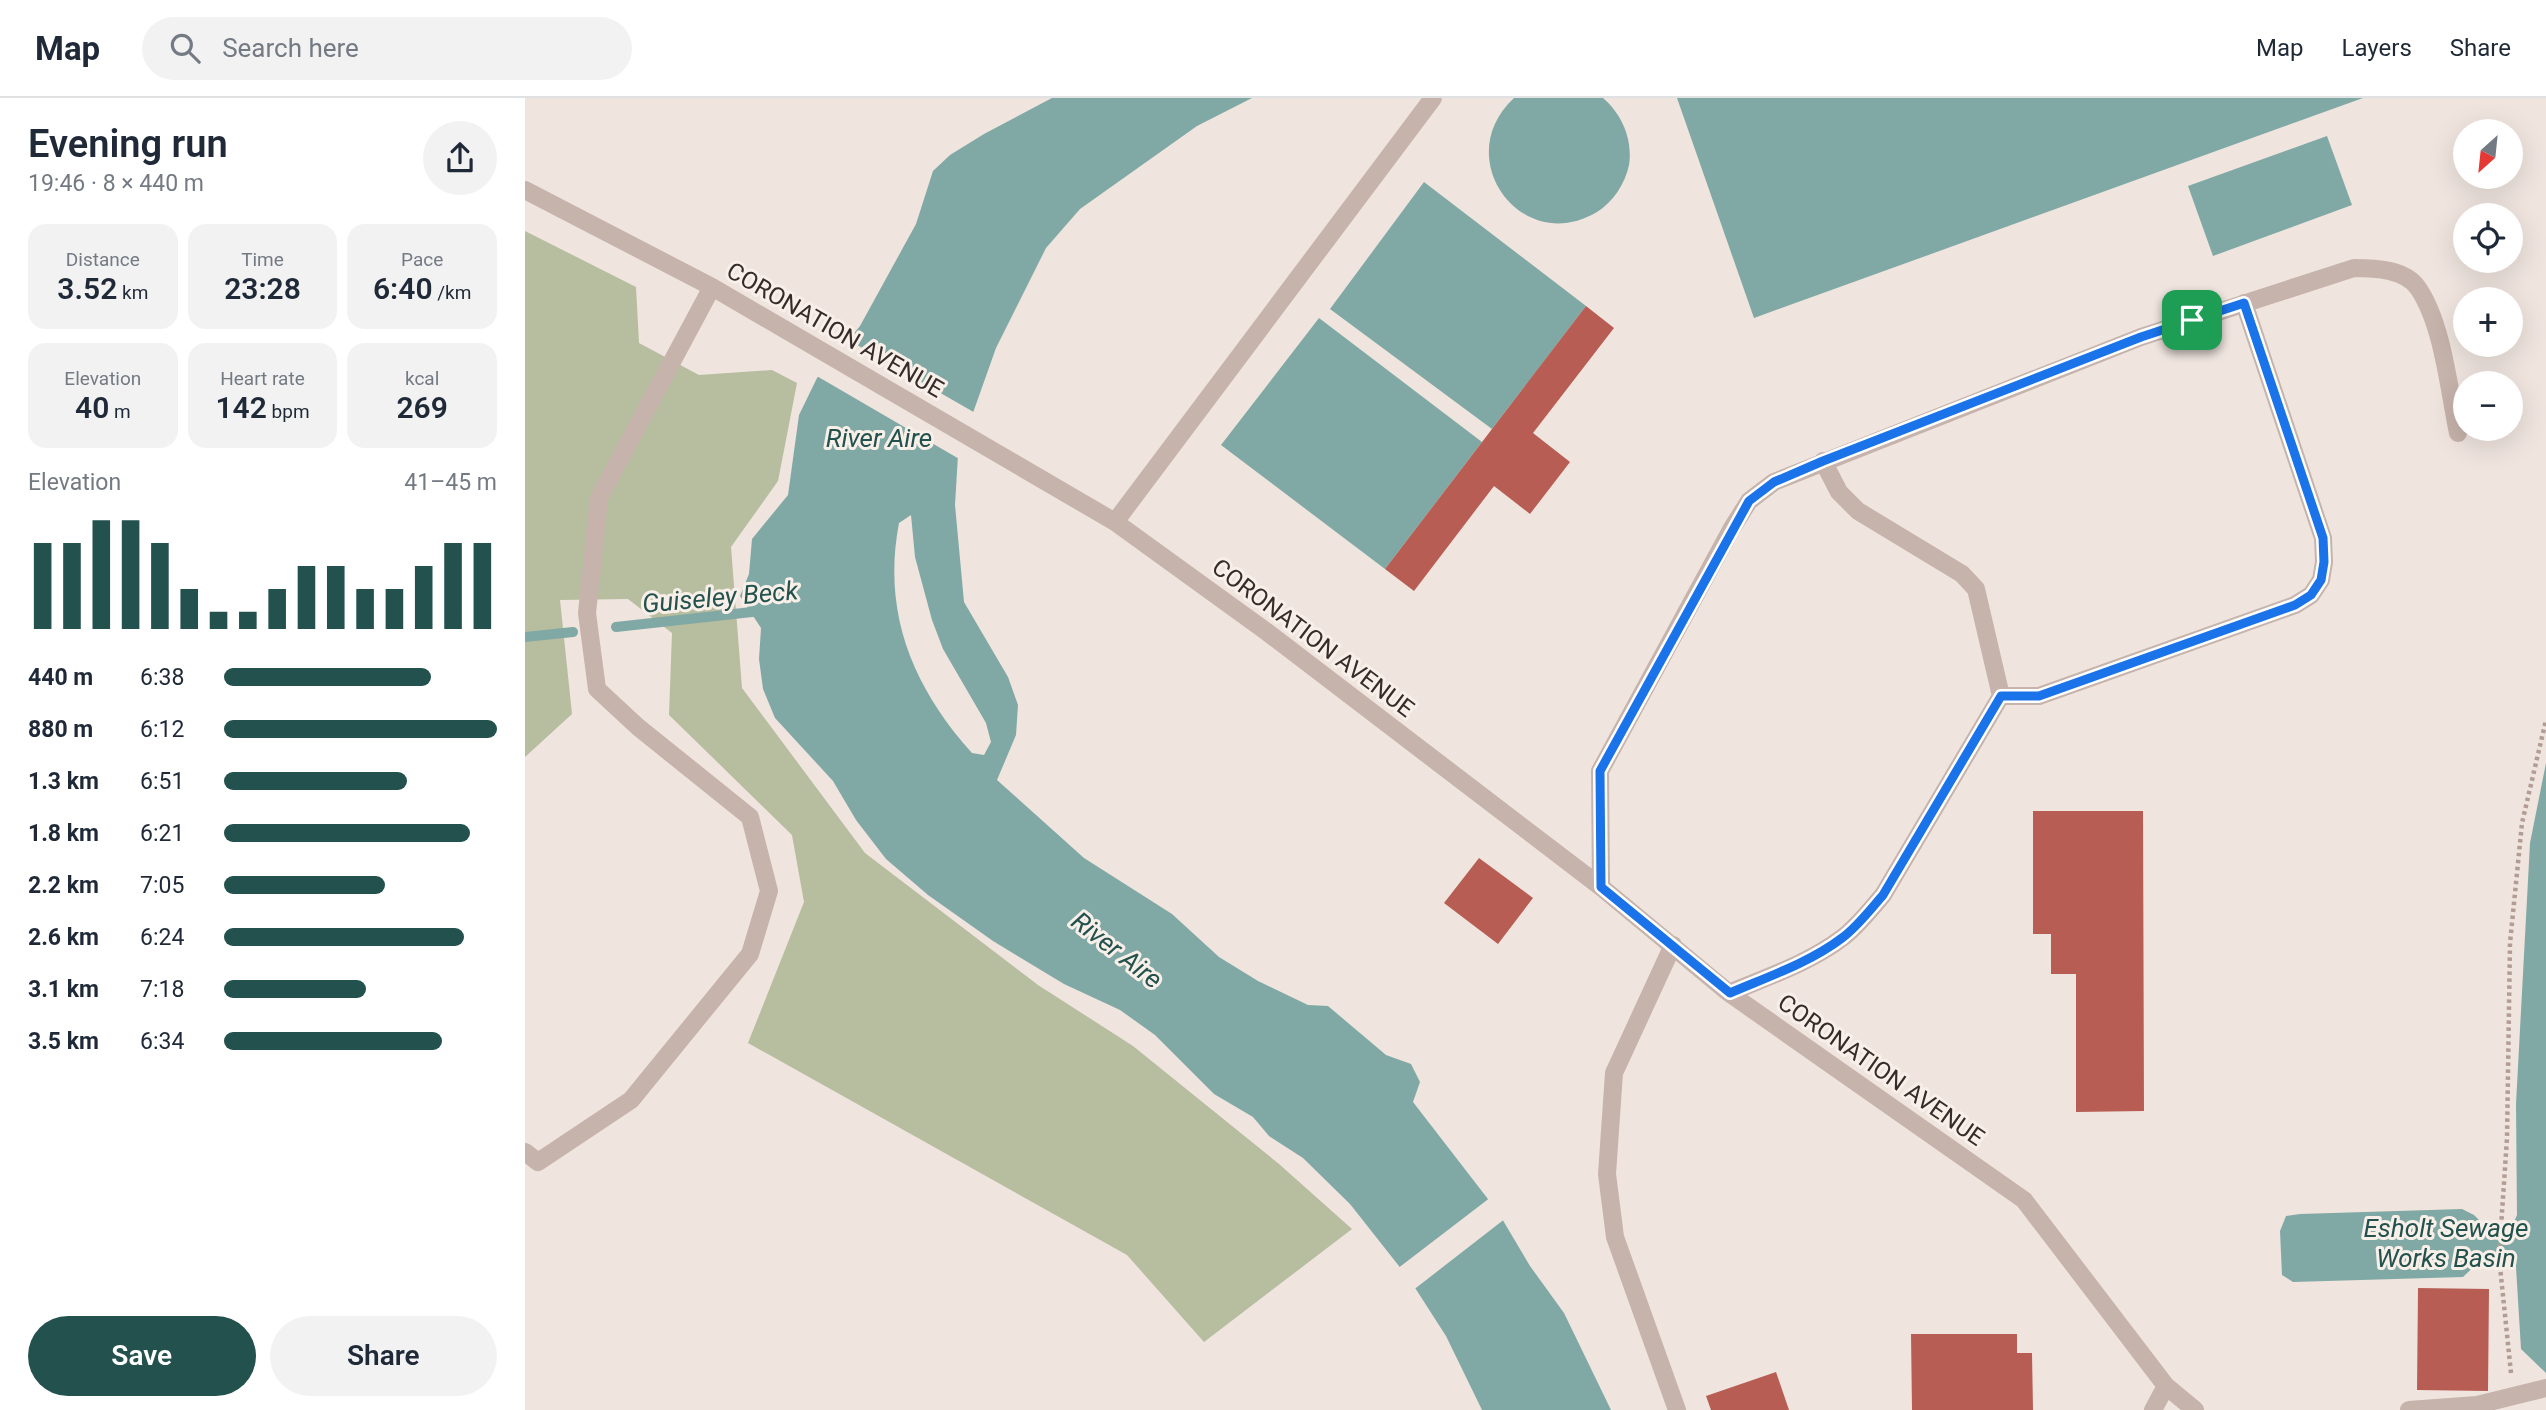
<!DOCTYPE html>
<meta charset="utf-8">
<style>
body{margin:0;font-family:Roboto,sans-serif;background:#f2f2f3;color:#1f2937;height:100vh;display:flex;flex-direction:column;font-size:26px;white-space:nowrap}
*{box-sizing:border-box;margin:0}
p{font-size:23px;color:#747a83}
.icon{flex:none;width:38px;height:38px;fill:none;stroke:currentColor;stroke-width:2;stroke-linecap:round;stroke-linejoin:round}
.map{position:relative;flex:1;overflow:hidden}
.side{display:flex;flex-direction:column;background:#fff;width:525px}
.side>*{flex:none}
.needle{width:46px;rotate:207deg}
.tools{position:absolute;left:1928px;top:21px;display:grid;gap:14px}
.tools a{display:grid;place-items:center;width:70px;height:70px;border-radius:50%;background:#fff;box-shadow:0 7px 28px #0002;font-size:35px}
.pin{position:absolute;display:grid;place-items:center;width:60px;height:60px;color:#fff;margin:-30px;border-radius:14px;box-shadow:0 4px 10px #0006}
.round{display:grid;place-items:center;flex:none;width:74px;height:74px;border-radius:37px;background:#f2f2f3}
.summary{display:flex;align-items:center;justify-content:space-between;height:119px;padding:0 28px}
h1{font-size:38px;font-weight:600;line-height:52px}
.stats{display:grid;grid-template-columns:repeat(3,1fr);gap:10px;height:119px;padding:7px 28px}
.stats div{display:grid;align-content:center;border-radius:18px;background:#f2f2f3;text-align:center}
.stats b{font-size:30px;font-weight:600}
.stats small{font-size:19px;font-weight:400}
.stats p{font-size:19px}
.chart{height:196px;padding:14px 28px}
.chart p{display:flex;justify-content:space-between}
.chart svg{width:100%;height:126px;margin-top:7px;stroke:#23524e;stroke-width:6}
.cta{display:flex;gap:14px;margin-top:auto;padding:14px 28px}
.cta a{flex:1;height:80px;border-radius:42px;background:#23524e;color:#fff;font-size:28px;font-weight:600;line-height:80px;text-align:center}
.cta a+a{background:#f2f2f3;color:#1f2937}
ul{padding:0 28px;list-style:none;font-size:23px}
li{display:grid;grid-template-columns:112px 84px 1fr;align-items:center;height:52px}
li i{height:18px;border-radius:9px;background:#23524e}
header{display:flex;align-items:center;gap:42px;box-sizing:border-box;height:98px;padding:0 35px;background:#fff;border-bottom:2px solid #e0e1e3}
header strong{font-size:33px}
nav{display:flex;gap:38px;margin-inline-start:auto;font-size:24px}
.search{width:490px;height:63px;background:#f2f2f3;display:flex;align-items:center;gap:18px;box-sizing:border-box;padding:0 24px;border-radius:38px;color:#747a83;font-size:26px}
main{display:flex;flex:1;min-height:0}
.map>svg:first-child{display:block}
.green{fill:#b7bd9f}
.water{fill:#80a9a5;fill-rule:evenodd}
.pier{fill:#efe4de}
.lines{fill:none;stroke-linecap:round;stroke-linejoin:round}
.stream{stroke:#80a9a5;stroke-width:10}
.building{fill:#b85d53}
.path{stroke:#b29d95;stroke-width:4.5;stroke-dasharray:3.5 3.5;stroke-linecap:butt}
.minor{stroke:#c6b3ab;stroke-width:18}
.route-casing{stroke:#fff;stroke-width:14}
.route{stroke:#1a73e8;stroke-width:9}
.labels{text-anchor:middle;stroke-width:6;stroke-linejoin:round;paint-order:stroke}
.street-label{font-size:24px;fill:#352b29;stroke:#f8efe9}
.water-label{font-size:26px;font-style:italic;fill:#23524e;stroke:#f8efe9}
</style>
<header>
<strong>Map</strong>
<div class="search"><svg class="icon" aria-label="search" viewBox="0 0 24 24"><circle cx="10" cy="10" r="6"/><path d="M15 15l6 6"/></svg>Search here</div>
<nav><a>Map</a><a>Layers</a><a>Share</a></nav>
</header>
<main>
<section class="side">
<div class="summary"><div><h1>Evening run</h1><p>19:46 · 8 × 440 m</p></div><a class="round"><svg class="icon" aria-label="share" viewBox="0 0 24 24"><path d="M12 15V3M7 8l5-5 5 5M5 13v7h14v-7"/></svg></a></div>
<div class="stats">
<div><p>Distance</p><b>3.52<small> km</small></b></div>
<div><p>Time</p><b>23:28</b></div>
<div><p>Pace</p><b>6:40<small> /km</small></b></div>
</div>
<div class="stats">
<div><p>Elevation</p><b>40<small> m</small></b></div>
<div><p>Heart rate</p><b>142<small> bpm</small></b></div>
<div><p>kcal</p><b>269</b></div>
</div>
<div class="chart"><p><span>Elevation</span>41–45 m</p>
<svg viewBox="0 0 160 44" preserveAspectRatio="none"><path d="M5 44V14M15 44V14M25 44V6M35 44V6M45 44V14M55 44V30M65 44V38M75 44V38M85 44V30M95 44V22M105 44V22M115 44V30M125 44V30M135 44V22M145 44V14M155 44V14"/></svg>
</div>
<ul>
<li><b>440 m</b>6:38<i style="width:76%"></i></li>
<li><b>880 m</b>6:12<i style="width:100%"></i></li>
<li><b>1.3 km</b>6:51<i style="width:67%"></i></li>
<li><b>1.8 km</b>6:21<i style="width:90%"></i></li>
<li><b>2.2 km</b>7:05<i style="width:59%"></i></li>
<li><b>2.6 km</b>6:24<i style="width:88%"></i></li>
<li><b>3.1 km</b>7:18<i style="width:52%"></i></li>
<li><b>3.5 km</b>6:34<i style="width:80%"></i></li>
</ul>
<div class="cta"><a>Save</a><a>Share</a></div>
</section>
<div class="map">
<svg width="2021" height="1312" viewBox="0 0 2021 1312">
<rect width="100%" height="100%" fill="#efe4de"/>
<path class="green" d="M0 133 111 189 114 245 174 277 247 272 272 285 253 383 206 449 217 590 340 755 513 887 608 948 754 1066 827 1131 679 1244 602 1157 223 945 279 804 267 737 144 617 147 535 103 501 35 502 47 616 0 659Z"/>
<path class="water" d="M527 0H727L672 28 555 111 521 150 471 250 433 357 430 407 439 504 483 579 493 607 491 637 472 682 559 760 647 816 694 859 733 883 783 907 803 908 861 957 886 966 895 984 888 1004 973 1114 1005 1168 1039 1215 1086 1312H957L921 1238 885 1182 825 1106 778 1060 744 1038 728 1019 689 996 630 937 595 912 539 886 468 843 403 797 361 761 331 722 308 683 250 620 238 591 234 561 236 530 215 498 224 476 227 441 263 397 274 317 292 280 335 228 391 126 408 73 425 57 459 36ZM386 417 390 459 407 522 418 551 461 625 466 644 459 657 447 655C387 588 357 514 374 425Z
M989 0H1078C1097 16 1108 42 1104 67 1100 86 1088 104 1072 114 997 159 924 60 989 0Z
M1152 0H1838L1229 220Z
M1802 38 1827 107 1688 158 1663 88Z
M899 84 1061 208 967 331 805 211Z
M794 220 957 344 860 471 696 347Z
M2021 665V1275L1996 1251 1991 1169 1984 1157 1960 1158 1938 1179 1768 1184 1757 1177 1755 1133 1761 1118 1775 1116 1937 1111 1949 1117 1966 1134 1984 1135 1992 1117 1991 1006 2005 745Z"/>
<path class="pier" d="M320 240 452 316 436 362 290 277Z
M966 1099 981 1120 887 1193 872 1171Z"/>
<g class="lines">
<path class="stream" d="M91 529 236 513
M0 539 48 534"/>
</g>
<path class="building" d="M1061 208 1089 230 1008 335 1045 364 1005 416 969 388 889 493 860 471Z
M1508 713H1618L1619 1013 1551 1014V876H1526V836H1508Z
M954 760 1008 800 973 846 919 805Z
M1893 1190 1964 1191 1963 1293 1892 1292Z
M1386 1236H1492V1255H1507L1508 1312H1387Z
M1251 1274 1264 1312H1186L1181 1298Z"/>
<g class="lines">
<path class="path" d="M1986 1275 1974 1159 1982 1040 1985 845 1997 725 2021 622"/>
<path class="minor" d="M0 92 187 189 590 424 742 534 1076 789 1204 895 1499 1102 1641 1288 1670 1312
M590 424 908 0
M1476 598H1514L1770 507 1786 497 1796 482 1799 464 1798 440 1719 205
M1076 789 1075 673 1207 430 1224 403 1249 384 1616 239 1829 170C1850 170 1880 171 1893 190 1918 226 1924 293 1933 335
M1148 847 1089 975 1082 1076 1090 1139 1152 1312
M1204 895C1242 879 1284 865 1317 840 1332 829 1345 812 1358 797L1476 598 1451 491 1437 476 1333 413 1314 394 1298 363
M0 1054 13 1064 106 1002 225 856 244 793 225 719 113 629 72 591 62 515 74 400 187 189
M1628 1312 1641 1288
M1884 1312 1952 1307 2021 1290"/>
</g>
<g class="lines">
<g class="route-casing">
<path id="route" d="M1719 205 1798 440 1799 464 1796 482 1786 497 1770 507 1514 598H1476L1358 797C1345 812 1332 829 1317 840 1284 865 1242 879 1205 895L1076 789 1075 673 1224 403 1249 384 1298 363 1616 239Z"/>
</g>
<use href="#route" class="route"/>
</g>
<g class="labels">
<g class="street-label">
<text transform="translate(310 232) rotate(30)" y="8">CORONATION AVENUE</text>
<text transform="translate(788 540) rotate(37)" y="8">CORONATION AVENUE</text>
<text transform="translate(1356 972) rotate(35)" y="8">CORONATION AVENUE</text>
</g>
<g class="water-label">
<text x="354" y="349">River Aire</text>
<text transform="translate(195 499) rotate(-5)" y="9">Guiseley Beck</text>
<text transform="translate(592 852) rotate(38)" y="9">River Aire</text>
<text x="1921" y="1139">Esholt Sewage<tspan x="1921" dy="30">Works Basin</tspan></text>
</g>
</g>
</svg>
<div class="tools">
<a><svg class="needle" viewBox="-14 -14 28 28"><path d="M0-13l5 13h-10z" fill="#e53935"/><path d="M0 13l5-13h-10z" fill="#747a83"/></svg></a>
<a><svg class="icon" aria-label="locate" viewBox="0 0 24 24"><circle cx="12" cy="12" r="6"/><path d="M12 2v4M12 18v4M2 12h4M18 12h4"/></svg></a>
<a>+</a>
<a>−</a>
</div>
<div class="pin" style="left:1667px;top:222px;background:#1e9e55"><svg class="icon" aria-label="arrive" viewBox="0 0 24 24"><path d="M6 21V4h12l-3 4 3 4H6"/></svg></div>
</div>
</main>
